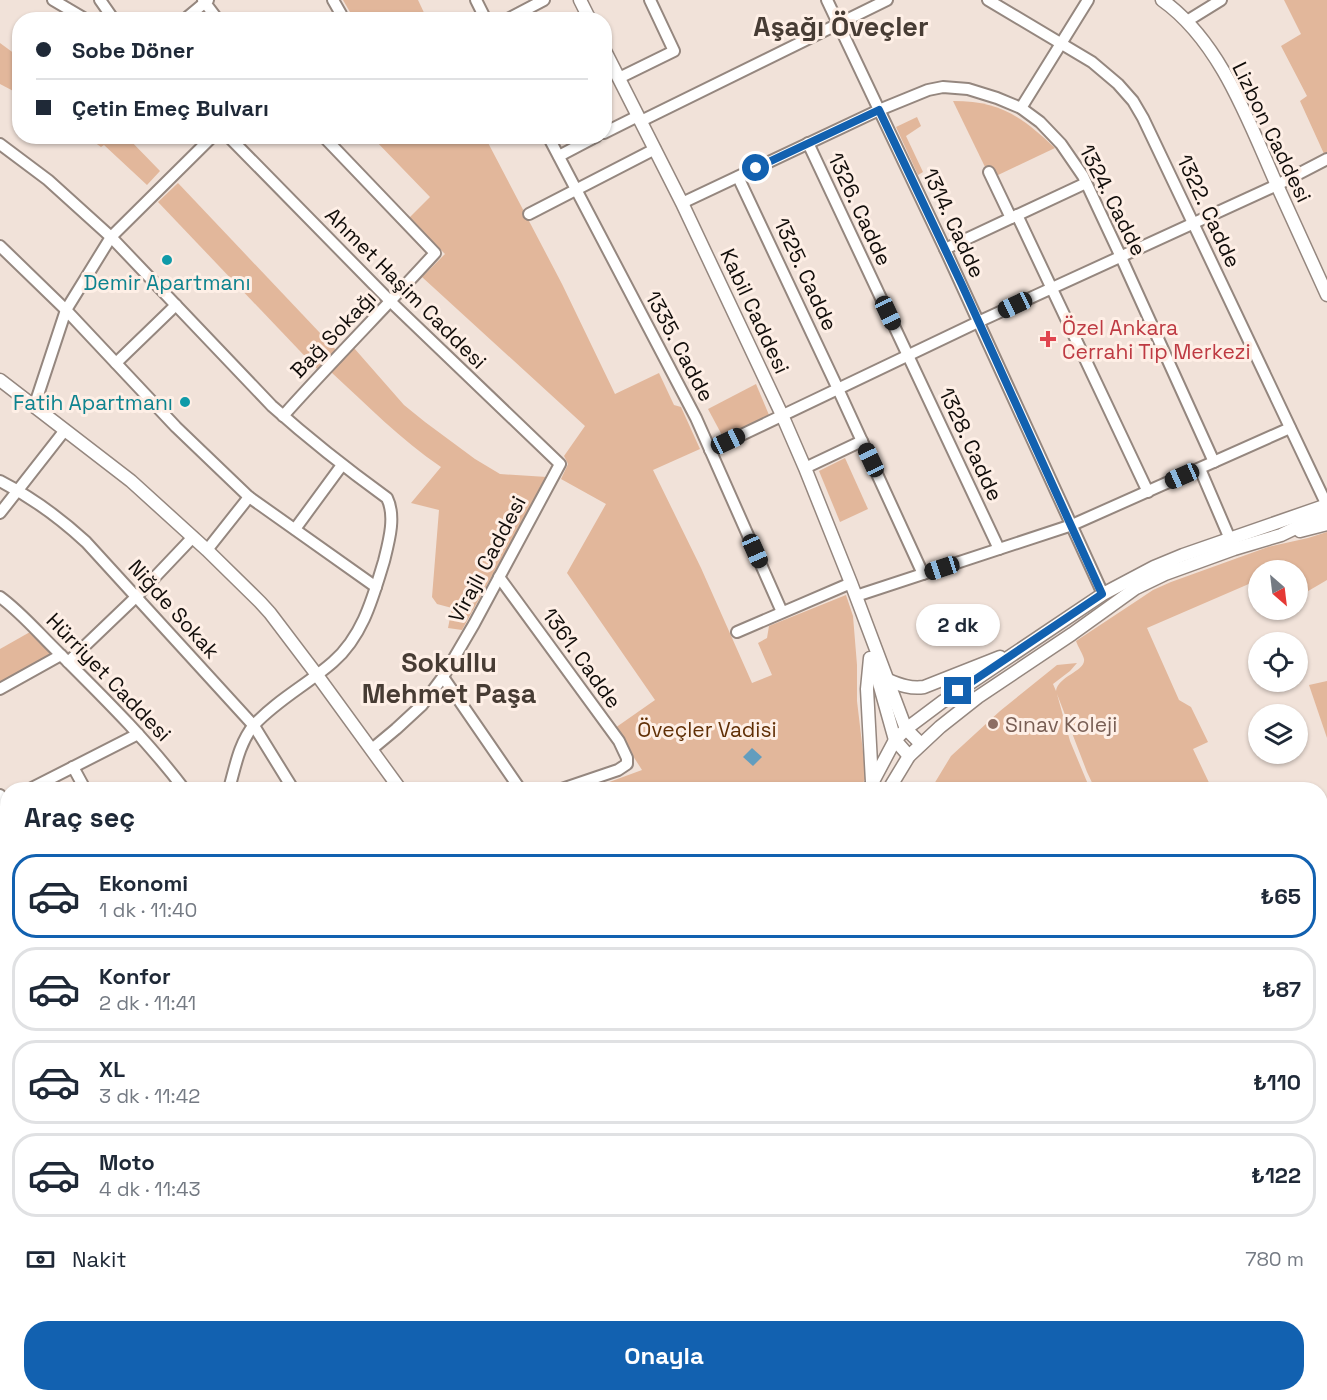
<!DOCTYPE html>
<html lang="tr">
<meta charset="utf-8">
<style>
:root{--surface:#fff;--page:#f2f2f3;--text:#1f2937;--muted:#747a83;--line:#e0e1e3;--accent:#1261b0}
body{margin:0;font-family:"Space Grotesk",sans-serif;background:var(--page);color:var(--text);height:100vh;display:flex;flex-direction:column;font-size:22px;white-space:nowrap}
*{box-sizing:border-box;margin:0}
p{font-size:20px;color:var(--muted)}
.icon{flex:none;width:33px;height:33px;fill:none;stroke:currentColor;stroke-width:2;stroke-linecap:round;stroke-linejoin:round}
.map{position:relative;flex:1;overflow:hidden}
.panel{position:absolute;left:0px;top:782px;width:1328px;height:620px;display:flex;flex-direction:column;background:var(--surface);border-radius:24px 24px 0 0;box-shadow:0 2px 4px #0004}
.panel>*{flex:none}
.top-card{position:absolute;left:12px;top:12px;width:600px;height:132px;border-radius:24px;box-shadow:0 2px 4px #0004;display:grid;align-content:center;height:132px;padding:0 24px;background:var(--surface)}
.needle{width:39px;rotate:152deg}
.buttons{position:absolute;left:1248px;top:560px;display:grid;gap:12px}
.buttons a{display:grid;place-items:center;width:60px;height:60px;border-radius:50%;background:var(--surface);box-shadow:0 2px 4px #0004;font-size:30px}
.end{position:absolute;width:27px;height:27px;margin:-14px;border:8px solid #1261b0;background:#fff;box-shadow:0 0 0 3px #fff}
.from{border-radius:50%}
.bubble{position:absolute;height:42px;border-radius:21px;background:var(--surface);box-shadow:0 2px 4px #0004;font-size:20px;font-weight:800;line-height:42px;text-align:center}
.car{position:absolute;width:18px;height:36px;margin:-18px -9px;border-radius:8px;box-shadow:0 0 4px 2px #0007;background:linear-gradient(#222 24%,#8ab4d8 0 40%,#222 0 76%,#8ab4d8 0 86%,#222 0)}
.top-card b{display:flex;align-items:center;gap:21px;height:57px;font-size:22px}
.top-card b+b{border-top:2px solid var(--line)}
.top-card i{width:15px;height:15px;background:var(--text)}
ul{padding:0;list-style:none}
li{display:flex;align-items:center;gap:18px;height:84px;margin:0 12px 9px;padding:0 12px;border:3px solid var(--line);border-radius:24px}
li div{flex:1}
li b{display:block;font-size:22px}
li em{font-style:normal;font-weight:800}
li.on{border-color:var(--accent)}
li>.icon{width:54px;height:54px;stroke-width:1.5}
h2{padding:0 24px;font-size:27px;line-height:72px}
.pay{display:flex;align-items:center;gap:15px;height:66px;padding:0 24px;font-size:22px}
.pay p{margin-inline-start:auto}
.button{display:flex;gap:12px;margin-top:auto;padding:12px 24px}
.button a{flex:1;height:69px;border-radius:24px;background:var(--accent);color:#fff;font-size:24px;font-weight:800;line-height:69px;text-align:center}
.map>svg:first-child{display:block}
</style>
<div class="map">
<svg width="1327" height="1400" viewBox="0 0 1327 1400">
<rect width="100%" height="100%" fill="#f1e2d9"/>
<g fill="#e2b79b">
<polygon points="343,0 418,0 427,19 354,19"/>
<polygon points="1284,0 1327,0 1327,155 1325,156 1300,101 1307,96 1281,46 1301,34"/>
<polygon points="0,43 19,57 19,94 0,84"/>
<path d="M953 101C1001 101 1022 117 1055 148L996 176 986 169Z"/>
<polygon points="917,117 921,126 906,136 923,172 918,175 896,127"/>
<polygon points="87,137 127,137 160,171 147,185 104,145 101,147"/>
<polygon points="372,137 485,137 562,284 615,394 659,373 674,405 681,407 700,449 653,470 701,568 752,683 772,675 758,643 767,638 769,626 846,595 853,616 857,665 857,701 866,777 860,789 593,789 593,788 642,770 615,728 655,700 567,573 606,504 561,479 568,464 564,456 585,426 422,277 445,254 409,218 430,197"/>
<polygon points="178,183 338,352 318,370 158,202"/>
<path d="M354 348 404 405 425 422 475 459 500 474 547 477 462 630 448 628 452 608 437 604 432 597 439 510 411 503 441 467C401 440 366 404 331 372Z"/>
<polygon points="756,384 769,415 723,437 708,409"/>
<polygon points="845,458 868,509 840,522 819,471"/>
<path d="M1327 532V580L1298 597V570H1258V580L1147 628 1179 700 1191 707 1208 742 1193 749 1212 789H1095L1087 772 1057 694 1070 741 1090 789H931L951 756 1000 711 1057 665 1077 663 1070 671 1053 684 1056 691C1058 676 1086 671 1084 659 1083 654 1078 647 1076 641L1138 600 1153 590 1171 582 1268 547 1308 538Z"/>
<polygon points="30,632 53,655 0,685 0,649"/>
<polygon points="1327,681 1327,738 1309,685"/>
<polygon points="1327,956 1327,1280 1325,1275 1320,1277 1320,958"/>
<polygon points="1327,1371 1327,1400 203,1400 213,1394 1194,1394 1205,1399 1199,1394 1320,1394 1320,1374"/>
</g>
<polygon fill="#629dbe" points="752,748 762,757 753,766 743,757"/>
<g fill="none" stroke-linecap="round" stroke-linejoin="round">
<defs>
<g id="minor">
<polyline points="53,0 87,20"/>
<polyline points="100,0 114,20"/>
<polyline points="203,0 218,20"/>
<polyline points="333,0 341,14 335,20"/>
<polyline points="476,0 486,20"/>
<polyline points="827,0 945,249 1103,594"/>
<polyline points="988,0 1092,62 1118,84 1133,101 1143,118 1193,223 1324,499"/>
<polyline points="184,20 208,0"/>
<polyline points="506,20 544,0"/>
<polyline points="1187,21 1221,0"/>
<polyline points="619,78 674,51 650,0"/>
<polyline points="1021,108 1088,0"/>
<polyline points="641,121 887,0"/>
<polyline points="604,133 638,116"/>
<polyline points="228,136 391,302 560,464 474,624 443,677 422,705 396,729 372,749"/>
<polyline points="548,136 696,418 782,612"/>
<polyline points="808,143 999,549"/>
<path d="M0 144 48 180 111 237 272 406C309 439 347 469 387 498 396 516 389 541 384 561 373 597 363 636 333 662 308 684 277 700 254 725 239 743 235 768 229 789"/>
<polyline points="559,156 597,136"/>
<polyline points="989,172 1011,218"/>
<polyline points="738,177 838,389 923,574"/>
<polyline points="682,203 879,110 928,90 943,87 968,89 997,98 1021,108 1040,122 1061,144 1083,176 1121,257 1214,462"/>
<polyline points="529,214 655,149"/>
<polyline points="1017,215 1148,492"/>
<polyline points="0,246 66,310 176,427 249,497 376,587"/>
<polyline points="945,249 1086,183"/>
<polyline points="116,363 176,305"/>
<polyline points="34,407 66,310 111,237 213,136"/>
<path d="M283 416C332 361 385 308 435 253L323 136"/>
<polyline points="710,450 978,322 1277,185 1327,159"/>
<polyline points="805,468 862,441"/>
<polyline points="1200,469 1230,539"/>
<path d="M0 481C31 497 60 518 86 542L254 726 293 789"/>
<polyline points="0,513 65,430"/>
<polyline points="295,529 342,465"/>
<polyline points="207,550 249,497"/>
<polyline points="499,577 619,741 627,758 627,764 618,770 562,789"/>
<polyline points="856,596 1072,525 1290,428"/>
<path d="M0 597C22 613 40 635 60 654 103 697 147 740 184 789"/>
<polyline points="737,632 851,583"/>
<polyline points="68,662 137,596 193,537"/>
<polyline points="443,677 520,789"/>
<polyline points="0,689 61,655"/>
<polyline points="73,767 85,789"/>
<polyline points="30,789 138,734"/>
<polyline points="0,795 8,809"/>
<polyline points="0,988 8,1005"/>
<polyline points="0,1120 8,1116"/>
<polyline points="0,1198 8,1217"/>
<polyline points="0,1308 8,1305"/>
</g>
<g id="major">
<polyline points="580,0 590,20"/>
<path d="M1162 0C1220 41 1248 120 1276 183 1293 221 1310 258 1327 295"/>
<polyline points="604,49 682,203 782,415 805,468 851,583 906,729 921,744"/>
<polyline points="0,380 131,481 207,550 260,602 270,613 317,675 400,789"/>
<polyline points="1300,531 1327,524"/>
<polyline points="870,658 867,689 872,782"/>
<polyline points="872,658 895,740 909,756"/>
<path d="M888 680C900 685 911 689 924 687L1000 657"/>
<polyline points="869,789 895,740 906,729 942,702 1103,594 1154,567 1183,555 1327,505"/>
<polyline points="889,789 909,756 940,727 978,697 1072,634 1136,588 1165,574 1234,549 1281,535 1312,520 1327,514"/>
<polyline points="154,1400 161,1394"/>
<polyline points="166,1400 173,1394"/>
<polyline points="191,1400 198,1394"/>
</g>
</defs>
<use href="#minor" stroke="#95877f" stroke-width="14"/>
<use href="#major" stroke="#95877f" stroke-width="15"/>
<use href="#minor" stroke="#fff" stroke-width="10"/>
<use href="#major" stroke="#fff" stroke-width="12"/>
</g>
<g fill="none" stroke-linecap="round" stroke-linejoin="round">
<polyline stroke="#1261b0" stroke-width="8" points="756,168 879,110 962,285 1102,594 958,691"/>
</g>
<g fill="#0f9aa8" stroke="#feefe6" stroke-width="2">
<circle cx="167" cy="260" r="6"/>
<circle cx="185" cy="402" r="6"/>
</g>
<path fill="#e0444e" stroke="#feefe6" stroke-width="2" d="M1045 330h6v6h6v6h-6v6h-6v-6h-6v-6h6z"/>
<circle fill="#8d6e63" stroke="#feefe6" stroke-width="2" cx="993" cy="724" r="6"/>
<g text-anchor="middle" dominant-baseline="central" stroke-width="6" stroke-linejoin="round" paint-order="stroke">
<g font-size="21" fill="#110d0a" stroke="#feefe6">
<text transform="translate(1272 132) rotate(64)">Lizbon Caddesi</text>
<text transform="translate(1113 200) rotate(63)">1324. Cadde</text>
<text transform="translate(860 209) rotate(65)">1326. Cadde</text>
<text transform="translate(1209 211) rotate(65)">1322. Cadde</text>
<text transform="translate(954 223) rotate(65)">1314. Cadde</text>
<text transform="translate(806 274) rotate(65)">1325. Cadde</text>
<text transform="translate(406 288) rotate(45)">Ahmet Haşim Caddesi</text>
<text transform="translate(755 311) rotate(65)">Kabil Caddesi</text>
<text transform="translate(333 334) rotate(-46)">Bağ Sokağı</text>
<text transform="translate(680 346) rotate(62)">1335. Cadde</text>
<text transform="translate(971 444) rotate(65)">1328. Cadde</text>
<text transform="translate(487 559) rotate(-62)">Virajlı Caddesi</text>
<text transform="translate(174 609) rotate(48)">Niğde Sokak</text>
<text transform="translate(582 658) rotate(54)">1361. Cadde</text>
<text transform="translate(109 677) rotate(46)">Hürriyet Caddesi</text>
</g>
<g font-size="21" fill="#0d838f" stroke="#feefe6">
<text x="167" y="282">Demir Apartmanı</text>
<text x="173" y="402" text-anchor="end">Fatih Apartmanı</text>
</g>
<g font-size="21" fill="#be3a42" stroke="#feefe6" text-anchor="start">
<text x="1062" y="327">Özel Ankara<tspan x="1062" dy="24">Cerrahi Tıp Merkezi</tspan></text>
</g>
<g font-size="21" fill="#785e54" stroke="#feefe6" text-anchor="start">
<text x="1005" y="724">Sınav Koleji</text>
</g>
<g font-size="21" fill="#602f05" stroke="#feefe6">
<text x="707" y="729">Öveçler Vadisi</text>
</g>
<g font-size="27" font-weight="bold" fill="#473c34" stroke="#feefe6">
<text x="841" y="26">Aşağı Öveçler</text>
<text x="449" y="662">Sokullu<tspan x="449" dy="31">Mehmet Paşa</tspan></text>
</g>
</g>
</svg>
<div class="buttons">
<a><svg class="needle" viewBox="-14 -14 28 28"><path d="M0-13l5 13h-10z" fill="#e53935"/><path d="M0 13l5-13h-10z" fill="#747a83"/></svg></a>
<a><svg class="icon" aria-label="locate" viewBox="0 0 24 24"><circle cx="12" cy="12" r="6"/><path d="M12 2v4M12 18v4M2 12h4M18 12h4"/></svg></a>
<a><svg class="icon" aria-label="layers" viewBox="0 0 24 24"><path d="M12 4l9 5-9 5-9-5zM3 14l9 5 9-5"/></svg></a>
</div>
<i class="end from" style="left:756px;top:168px"></i>
<i class="end" style="left:958px;top:691px"></i>
<div class="bubble" style="left:916px;top:604px;width:84px">2 dk</div>
<i class="car" style="left:1015px;top:305px;rotate:245deg"></i>
<i class="car" style="left:888px;top:313px;rotate:155deg"></i>
<i class="car" style="left:728px;top:441px;rotate:65deg"></i>
<i class="car" style="left:871px;top:460px;rotate:335deg"></i>
<i class="car" style="left:1182px;top:476px;rotate:246deg"></i>
<i class="car" style="left:755px;top:551px;rotate:156deg"></i>
<i class="car" style="left:942px;top:568px;rotate:252deg"></i>
<div class="top-card">
<b><i class="from"></i>Sobe Döner</b>
<b><i></i>Çetin Emeç Bulvarı</b>
</div>
<section class="panel">
<h2>Araç seç</h2>
<ul>
<li class="on"><svg class="icon" aria-label="car" viewBox="0 0 24 24"><path d="M5 17H2v-5l4-1 3-4h7l3 4 3 1v5h-3M9 17h6M6 11h13"/><circle cx="7" cy="17" r="2"/><circle cx="17" cy="17" r="2"/></svg><div><b>Ekonomi</b><p>1 dk · 11:40</p></div><em>₺65</em></li>
<li><svg class="icon" aria-label="car" viewBox="0 0 24 24"><path d="M5 17H2v-5l4-1 3-4h7l3 4 3 1v5h-3M9 17h6M6 11h13"/><circle cx="7" cy="17" r="2"/><circle cx="17" cy="17" r="2"/></svg><div><b>Konfor</b><p>2 dk · 11:41</p></div><em>₺87</em></li>
<li><svg class="icon" aria-label="car" viewBox="0 0 24 24"><path d="M5 17H2v-5l4-1 3-4h7l3 4 3 1v5h-3M9 17h6M6 11h13"/><circle cx="7" cy="17" r="2"/><circle cx="17" cy="17" r="2"/></svg><div><b>XL</b><p>3 dk · 11:42</p></div><em>₺110</em></li>
<li><svg class="icon" aria-label="car" viewBox="0 0 24 24"><path d="M5 17H2v-5l4-1 3-4h7l3 4 3 1v5h-3M9 17h6M6 11h13"/><circle cx="7" cy="17" r="2"/><circle cx="17" cy="17" r="2"/></svg><div><b>Moto</b><p>4 dk · 11:43</p></div><em>₺122</em></li>
</ul>
<div class="pay"><svg class="icon" aria-label="cash" viewBox="0 0 24 24"><path d="M3 7h18v10H3z"/><circle cx="12" cy="12" r="2"/></svg>Nakit<p>780 m</p></div>
<div class="button"><a>Onayla</a></div>
</section>
</div>
